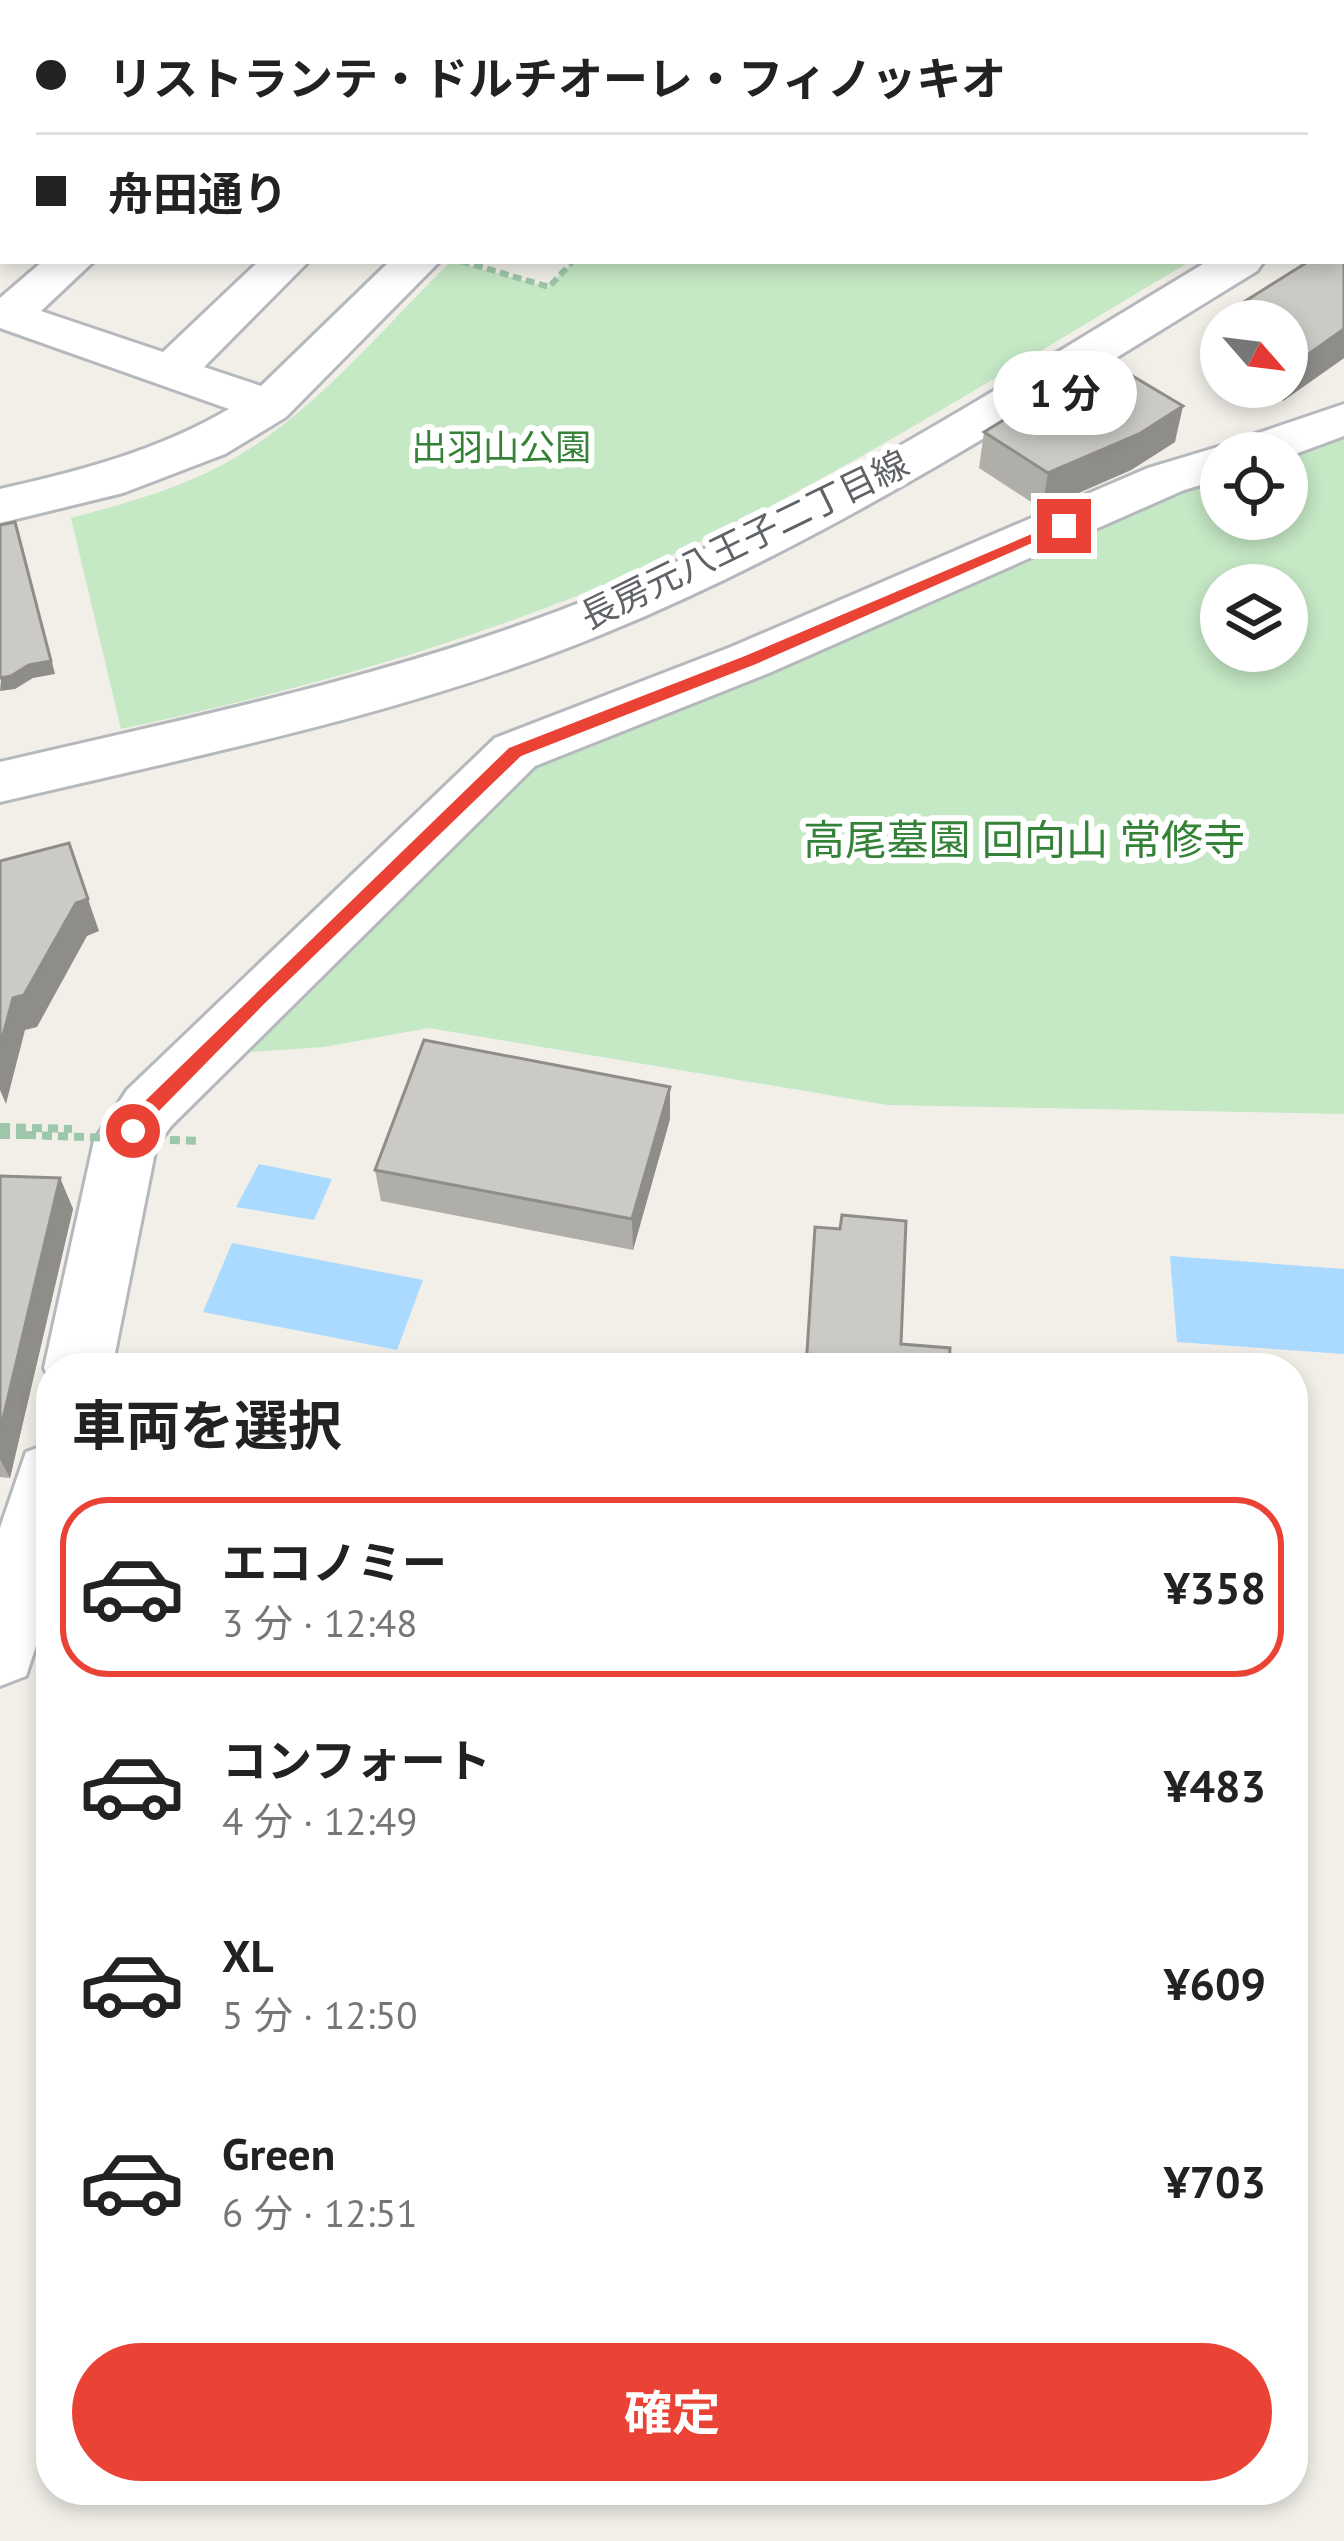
<!DOCTYPE html>
<html lang="ja">
<meta charset="utf-8">
<style>
:root{--surface:#fff;--page:#f6f6f6;--text:#222;--muted:#767676;--line:#e0e0e0;--accent:#ea4335}
body{margin:0;font-family:"PT Sans","Noto Sans JP",sans-serif;background:var(--page);color:var(--text);height:100vh;display:flex;flex-direction:column;font-size:45px;white-space:nowrap}
*{box-sizing:border-box;margin:0}
p{font-size:39px;color:var(--muted)}
.icon{flex:none;width:66px;height:66px;fill:none;stroke:currentColor;stroke-width:2;stroke-linecap:round;stroke-linejoin:round}
.map{position:relative;flex:1;overflow:hidden}
.panel{position:absolute;left:36px;top:1353px;width:1272px;height:1152px;display:flex;flex-direction:column;background:var(--surface);border-radius:48px;box-shadow:0 6px 18px #0003}
.panel>*{flex:none}
.banner{position:absolute;left:0px;top:0px;width:1344px;height:264px;box-shadow:0 6px 18px #0003;display:grid;align-content:center;height:264px;padding:0 36px;background:var(--surface)}
.needle{width:78px;rotate:118deg}
.tools{position:absolute;left:1200px;top:300px;display:grid;gap:24px}
.tools a{display:grid;place-items:center;width:108px;height:108px;border-radius:50%;background:var(--surface);box-shadow:0 6px 18px #0003;font-size:60px}
.end{position:absolute;width:54px;height:54px;margin:-27px;border:15px solid #ea4335;background:#fff;box-shadow:0 0 0 6px #fff}
.from{border-radius:50%}
.bubble{position:absolute;height:84px;border-radius:42px;background:var(--surface);box-shadow:0 6px 18px #0003;font-size:39px;font-weight:700;line-height:84px;text-align:center}
.banner b{display:flex;align-items:center;gap:42px;height:114px;font-size:45px}
.banner b+b{border-top:3px solid var(--line)}
.banner i{width:30px;height:30px;background:var(--text)}
ul{padding:0;list-style:none}
li{display:flex;align-items:center;gap:36px;height:180px;margin:0 24px 18px;padding:0 12px;border:6px solid transparent;border-radius:48px}
li div{flex:1}
li b{display:block;font-size:45px}
li em{font-style:normal;font-weight:700}
li.current{border-color:var(--accent)}
li>.icon{width:108px;height:108px;stroke-width:1.5}
h2{padding:0 36px;font-size:54px;line-height:144px}
.primary-button{display:flex;gap:24px;margin-top:auto;padding:24px 36px}
.primary-button a{flex:1;height:138px;border-radius:72px;background:var(--accent);color:#fff;font-size:48px;font-weight:700;line-height:138px;text-align:center}
.map>svg:first-child{display:block}
</style>
<div class="map">
<svg width="1344" height="2541" viewBox="0 0 1344 2541">
<rect width="100%" height="100%" fill="#f1efe8"/>
<g fill="#c5e8c5" fill-rule="evenodd">
<path d="M451 261 548 287 573 261H1191C1042 349 895 442 742 521 548 621 333 684 121 729L71 518C123 504 179 489 226 463 313 415 381 330 451 261Z"/>
<path d="M1344 419V1114L888 1105 429 1028 324 1047 204 1055 515 752 1221 462V519H1287V453ZM1221 585H1287V651H1221Z"/>
</g>
<g fill="#aadaff">
<polygon points="259,1164 332,1179 314,1220 236,1207"/>
<polygon points="232,1243 423,1280 397,1350 203,1312"/>
<polygon points="1170,1256 1344,1269 1344,1354 1177,1342"/>
</g>
<g fill="none" stroke-linecap="round" stroke-linejoin="round">
<defs>
<g id="minor">
<polygon points="128,0 172,0 126,3"/>
<polygon points="420,0 470,0 472,3 422,3"/>
<polygon points="539,0 582,0 537,3"/>
<polygon points="657,0 700,0 655,3"/>
<polygon points="792,0 834,0 790,3"/>
<polygon points="1045,0 1090,0 1092,3 1047,3"/>
<polygon points="1230,0 1275,0 1277,3 1232,3"/>
<polygon points="1341,40 1344,41 1344,68 1341,67"/>
<polygon points="3,106 3,133 0,134 0,107"/>
<polygon points="1344,185 1344,214 1341,215 1341,186"/>
<path d="M43 261H94L41 311 163 352 259 261H309L204 367 261 386 390 261H440L286 417 225 454 123 493 0 523V489C80 471 157 451 229 409L0 328V298Z"/>
<path d="M1208 261H1264L1257 271C1046 400 835 539 605 633 411 713 203 754 0 802V762C189 718 379 679 561 610 790 524 1000 386 1208 261Z"/>
<polygon points="1344,404 1344,436 1287,457 1287,453 1221,453 1221,479 1184,490 769,673 535,766 171,1126 156,1147 112,1368 51,1368 51,1382 44,1368 94,1141 127,1090 495,738 731,647 1148,468 1221,446 1228,448 1232,442"/>
<polygon points="51,1443 51,1600 26,1676 0,1686 0,1528 26,1452"/>
</g>
</defs>
<use href="#minor" stroke="#b5b8bc" stroke-width="6"/>
<g stroke="#9cc7a9" stroke-width="6" stroke-dasharray="9 4.5" stroke-linecap="butt">
<polyline points="258,3 262,0"/>
<polyline points="461,261 549,287 573,261"/>
</g>
<g stroke="#9cc7a9" stroke-width="8" stroke-dasharray="10 6" stroke-linecap="butt">
<polyline points="0,1127 72,1129"/>
<polyline points="0,1135 26,1135"/>
</g>
<use href="#minor" fill="#fff" fill-rule="evenodd"/>
<polyline stroke="#9cc7a9" stroke-width="8" stroke-dasharray="10 6" stroke-linecap="butt" points="26,1135 201,1141"/>
</g>
<g fill="#afaea9">
<polygon points="1344,259 1344,358 1283,401 1259,387 1287,387 1287,321 1221,321 1221,364 1207,356 1215,320 1317,263"/>
<polygon points="984,432 1175,442 1131,470 1042,509 979,468"/>
<polygon points="670,1119 633,1250 381,1201 375,1170"/>
<polygon points="0,1176 60,1178 73,1209 10,1478 0,1477"/>
<polygon points="829,2490 977,2490 977,2496 968,2502"/>
</g>
<g fill="#8f8d8a">
<polygon points="1344,329 1344,358 1283,401 1293,365"/>
<polygon points="1183,406 1175,442 1131,470 1042,509 1048,473"/>
<polygon points="15,522 55,674 33,678 15,689 0,691"/>
<polygon points="88,899 99,931 87,936 37,1027 25,1030 6,1104 0,1090 0,1046 13,998 76,903"/>
<polygon points="670,1087 670,1119 633,1250 632,1219"/>
<polygon points="60,1178 73,1209 10,1478 0,1459 0,1431"/>
</g>
<g fill="#cccac5" stroke="#8f8d8a" stroke-width="3">
<polygon points="1341,257 1344,259 1344,329 1293,365 1287,362 1287,321 1221,321 1221,323 1215,320 1309,261 1317,263 1320,261 1341,261"/>
<polygon points="1104,359 1183,406 1139,434 1048,473 984,432"/>
<polygon points="15,522 51,661 29,665 11,676 0,678 0,525"/>
<polygon points="69,843 88,899 76,903 24,995 13,998 0,1046 0,861"/>
<polygon points="424,1040 670,1087 632,1219 375,1170"/>
<polygon points="0,1176 60,1178 0,1431"/>
<polygon points="842,1215 906,1221 901,1344 950,1348 949,1368 806,1368 815,1227 840,1229"/>
<polygon points="906,2490 977,2490 977,2496"/>
</g>
<polygon fill="#ea4335" points="1058,523 1071,526 756,664 521,756 264,1004 156,1114 140,1137 126,1137 124,1131 143,1103 509,748 745,656"/>
<g text-anchor="middle" dominant-baseline="central" stroke-width="12" stroke-linejoin="round" paint-order="stroke">
<g font-size="36" fill="#348238" stroke="#fff">
<text x="501" y="446">出羽山公園</text>
</g>
<g font-size="36" fill="#5f6368" stroke="#fff">
<text transform="translate(744 539) rotate(-26)">長房元八王子二丁目線</text>
</g>
<g font-size="42" fill="#348238" stroke="#fff">
<text x="1024" y="839">高尾墓園 回向山 常修寺</text>
</g>
</g>
</svg>
<div class="tools">
<a><svg class="needle" viewBox="-14 -14 28 28"><path d="M0-13l5 13h-10z" fill="#e53935"/><path d="M0 13l5-13h-10z" fill="#767676"/></svg></a>
<a><svg class="icon" aria-label="locate" viewBox="0 0 24 24"><circle cx="12" cy="12" r="6"/><path d="M12 2v4M12 18v4M2 12h4M18 12h4"/></svg></a>
<a><svg class="icon" aria-label="layers" viewBox="0 0 24 24"><path d="M12 4l9 5-9 5-9-5zM3 14l9 5 9-5"/></svg></a>
</div>
<i class="end from" style="left:133px;top:1131px"></i>
<i class="end" style="left:1064px;top:526px"></i>
<div class="bubble" style="left:993px;top:351px;width:144px">1 分</div>
<div class="banner">
<b><i class="from"></i>リストランテ・ドルチオーレ・フィノッキオ</b>
<b><i></i>舟田通り</b>
</div>
<section class="panel">
<h2>車両を選択</h2>
<ul>
<li class="current"><svg class="icon" aria-label="car" viewBox="0 0 24 24"><path d="M5 17H2v-5l4-1 3-4h7l3 4 3 1v5h-3M9 17h6M6 11h13"/><circle cx="7" cy="17" r="2"/><circle cx="17" cy="17" r="2"/></svg><div><b>エコノミー</b><p>3 分 · 12:48</p></div><em>¥358</em></li>
<li><svg class="icon" aria-label="car" viewBox="0 0 24 24"><path d="M5 17H2v-5l4-1 3-4h7l3 4 3 1v5h-3M9 17h6M6 11h13"/><circle cx="7" cy="17" r="2"/><circle cx="17" cy="17" r="2"/></svg><div><b>コンフォート</b><p>4 分 · 12:49</p></div><em>¥483</em></li>
<li><svg class="icon" aria-label="car" viewBox="0 0 24 24"><path d="M5 17H2v-5l4-1 3-4h7l3 4 3 1v5h-3M9 17h6M6 11h13"/><circle cx="7" cy="17" r="2"/><circle cx="17" cy="17" r="2"/></svg><div><b>XL</b><p>5 分 · 12:50</p></div><em>¥609</em></li>
<li><svg class="icon" aria-label="car" viewBox="0 0 24 24"><path d="M5 17H2v-5l4-1 3-4h7l3 4 3 1v5h-3M9 17h6M6 11h13"/><circle cx="7" cy="17" r="2"/><circle cx="17" cy="17" r="2"/></svg><div><b>Green</b><p>6 分 · 12:51</p></div><em>¥703</em></li>
</ul>
<div class="primary-button"><a>確定</a></div>
</section>
</div>
